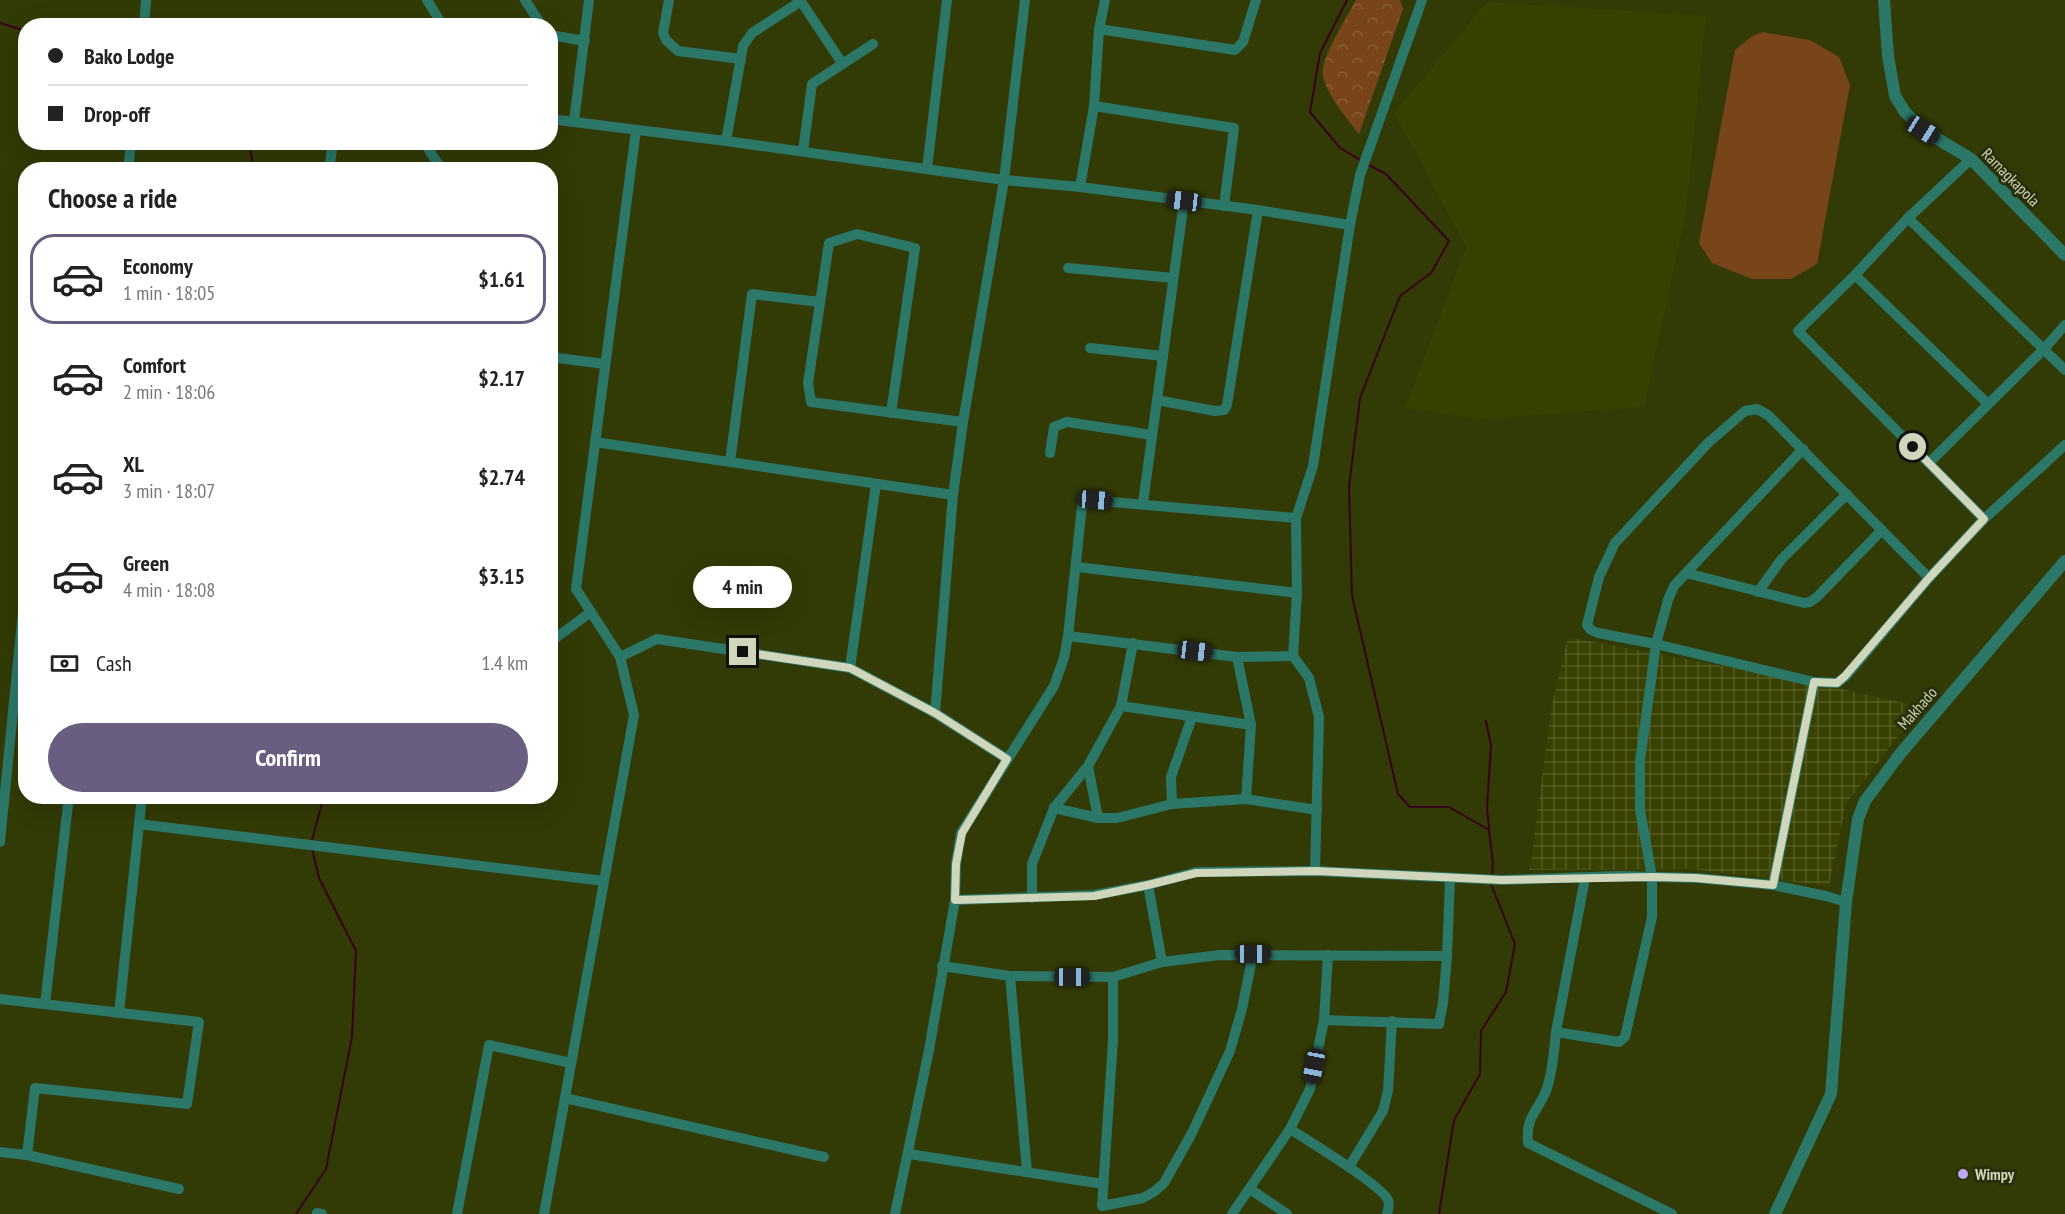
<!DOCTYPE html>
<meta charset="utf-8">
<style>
:root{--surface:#fff;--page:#f6f6f6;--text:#222;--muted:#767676;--line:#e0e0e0;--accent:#695e80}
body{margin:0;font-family:"PT Sans Narrow",sans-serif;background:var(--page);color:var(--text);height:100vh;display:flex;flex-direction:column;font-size:22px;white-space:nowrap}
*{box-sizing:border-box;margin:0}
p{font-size:20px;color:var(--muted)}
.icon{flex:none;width:33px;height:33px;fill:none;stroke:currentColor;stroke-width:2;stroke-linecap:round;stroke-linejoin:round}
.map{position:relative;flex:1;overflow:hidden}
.details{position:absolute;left:18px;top:162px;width:540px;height:642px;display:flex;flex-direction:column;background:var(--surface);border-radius:24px;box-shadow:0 6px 24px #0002}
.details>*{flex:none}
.guide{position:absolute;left:18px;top:18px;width:540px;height:132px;border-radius:24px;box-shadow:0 6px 24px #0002;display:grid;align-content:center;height:132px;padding:0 30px;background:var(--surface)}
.end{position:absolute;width:27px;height:27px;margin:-14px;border:8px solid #cfd6bb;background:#111;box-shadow:0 0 0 3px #111}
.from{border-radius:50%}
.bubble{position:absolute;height:42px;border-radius:21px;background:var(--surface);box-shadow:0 6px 24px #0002;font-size:20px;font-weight:700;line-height:42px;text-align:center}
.car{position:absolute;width:18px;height:36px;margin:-18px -9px;border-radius:8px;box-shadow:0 0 4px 2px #0007;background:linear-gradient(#222 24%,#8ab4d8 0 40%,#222 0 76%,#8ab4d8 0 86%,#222 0)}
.guide b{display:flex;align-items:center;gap:21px;height:57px;font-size:22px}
.guide b+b{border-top:2px solid var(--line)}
.guide i{width:15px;height:15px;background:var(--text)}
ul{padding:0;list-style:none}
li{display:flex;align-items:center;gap:18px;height:90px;margin:0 12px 9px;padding:0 18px;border:3px solid transparent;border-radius:24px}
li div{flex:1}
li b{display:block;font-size:22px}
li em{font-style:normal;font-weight:700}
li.selected{border-color:var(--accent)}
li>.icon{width:54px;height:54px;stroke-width:1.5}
h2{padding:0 30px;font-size:27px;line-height:72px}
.pay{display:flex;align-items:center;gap:15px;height:66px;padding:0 30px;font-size:22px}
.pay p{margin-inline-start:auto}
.cta{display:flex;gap:12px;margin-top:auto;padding:12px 30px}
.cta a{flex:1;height:69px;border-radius:36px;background:var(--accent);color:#fff;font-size:24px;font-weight:700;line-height:69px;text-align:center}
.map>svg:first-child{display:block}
</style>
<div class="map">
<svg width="2065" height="1214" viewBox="0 0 2065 1214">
<defs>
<pattern id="industrial-grid" width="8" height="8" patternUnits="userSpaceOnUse" patternTransform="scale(1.5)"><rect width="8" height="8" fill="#384100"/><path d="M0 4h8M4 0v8" fill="none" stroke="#545c23"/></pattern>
<pattern id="park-crowns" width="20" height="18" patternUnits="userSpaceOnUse" patternTransform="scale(1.5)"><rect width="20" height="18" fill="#774519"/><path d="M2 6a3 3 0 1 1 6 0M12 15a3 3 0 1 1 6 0" fill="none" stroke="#895f38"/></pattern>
</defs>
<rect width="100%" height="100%" fill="#323a05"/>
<polygon fill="#384100" points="1487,2 1706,16 1686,213 1644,407 1481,419 1405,408 1466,247 1394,113"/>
<polygon fill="url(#industrial-grid)" points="1568,637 1833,687 1921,707 1846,804 1829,886 1693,869 1530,870 1551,709"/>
<path fill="url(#park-crowns)" d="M1356 0H1400L1403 9 1359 134C1348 120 1319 86 1323 68 1326 50 1347 17 1356 0Z"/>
<polygon fill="#774519" points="1762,32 1810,40 1839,57 1850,85 1817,264 1791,279 1752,279 1712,263 1699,243 1735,50 1751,37"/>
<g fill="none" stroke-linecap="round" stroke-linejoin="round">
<g stroke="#3a011c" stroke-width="2">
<polyline points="1347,0 1320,53 1310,112 1340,148 1362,161"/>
<polyline points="0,23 26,31"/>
<polyline points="239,142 250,149 254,170"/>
<polyline points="1367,164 1386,174 1449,241 1431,273 1400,296 1360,398 1349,487 1352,596 1398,794 1410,807 1449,807 1489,830 1493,863 1492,876"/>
<polyline points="1486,721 1491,745 1487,808 1489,828"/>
<polyline points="311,843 324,796"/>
<polyline points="296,1214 326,1169 352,1037 356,951 319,878 312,848"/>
<polyline points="1439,1214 1454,1120 1480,1074 1481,1031 1506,992 1515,944 1491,884"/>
</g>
<g stroke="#2b7768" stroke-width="10">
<polyline points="427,0 443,26"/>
<polyline points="525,0 542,26"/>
<polyline points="669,0 663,33 666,40 678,51 741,59"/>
<polyline points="800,0 842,63"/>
<polyline points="144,26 146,0"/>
<polyline points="1099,29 1235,50 1243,42 1256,0"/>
<polyline points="550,35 585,41"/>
<polyline points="1094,106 1234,128 1224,206"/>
<polyline points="550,119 726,141 1004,180 1080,187 1258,210 1350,225"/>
<polyline points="574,121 589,0"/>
<polyline points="726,141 743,46 752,33 801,1"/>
<polyline points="424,142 442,170"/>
<polyline points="803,151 812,84 873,44"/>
<polyline points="927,169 947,0"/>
<polyline points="128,170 131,142"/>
<polyline points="329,170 333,142"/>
<polyline points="1080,187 1094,106 1099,29 1105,0"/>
<polyline points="1908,218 1971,159"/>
<polyline points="1068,268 1173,278"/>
<polyline points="1855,275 1988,404"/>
<polyline points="1090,348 1163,356"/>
<polyline points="550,357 605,364"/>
<polyline points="1157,400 1215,411 1224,410 1227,405 1258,210"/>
<polyline points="891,413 915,248 857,234 829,243 808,383 811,402 963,422"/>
<polyline points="595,442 953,495"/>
<polyline points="1050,453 1054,427 1067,422 1152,435"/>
<polyline points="730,462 752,294 820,302"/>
<polyline points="1929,463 2044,349 2065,325"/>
<polyline points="1143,503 1184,201"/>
<polyline points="1296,518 1313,466 1350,225 1360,175 1422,0"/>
<polyline points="1984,519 1798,331 1855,275 1908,218 2065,370"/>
<polyline points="1077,567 1297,593"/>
<polyline points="1686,573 1804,603 1810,602 1817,597 1882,530"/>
<polyline points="1929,578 1768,415 1757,409 1745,411 1708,443 1615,543 1599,577 1587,625 1591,630 1598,633 1656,644 1814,682 1837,683 1846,676 1929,578 1984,519 2065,445"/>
<polyline points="1758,592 1781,560 1847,494"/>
<polyline points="1068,636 1237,657 1293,656"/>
<polyline points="550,642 591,612"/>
<polyline points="620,657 657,639 850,668 876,484"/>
<polyline points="1237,657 1251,725 1246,799"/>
<polyline points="850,668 935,713"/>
<polyline points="1121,706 1251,725"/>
<polyline points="1007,759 935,713 953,495 963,422 1004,180 1025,0"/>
<polyline points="1088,766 1098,818"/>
<polyline points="1172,804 1171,777 1192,717"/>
<polyline points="1054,808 1098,818 1117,818 1172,804 1246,799 1317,810"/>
<polyline points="139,824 604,881"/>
<polyline points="0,842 25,591"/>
<polyline points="1585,878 1556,1032 1619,1042 1625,1037 1652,917 1652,877 1640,810 1640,761 1656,644 1668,600 1674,586 1686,573 1803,449"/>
<polyline points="1148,885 1162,962"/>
<polyline points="1773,885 1814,682"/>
<polyline points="1032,898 1032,864 1054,808 1088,766 1121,706 1133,643"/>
<polyline points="955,900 1094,895 1148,885 1196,872 1315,871 1502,880 1619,876 1697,878 1773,885 1826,896 1846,902"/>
<polyline points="942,966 1010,976 1113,977 1162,962 1220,955 1447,956"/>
<polyline points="1010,976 1027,1172"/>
<polyline points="1113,977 1113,1040 1102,1206 1143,1198 1155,1191 1164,1183 1192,1133 1230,1051 1242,1009 1253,954"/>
<polyline points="0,999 199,1022 187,1104 35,1088 27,1155"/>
<polyline points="45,1004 69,796"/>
<polyline points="119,1013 142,796"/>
<polyline points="1324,1020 1439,1024 1443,1003 1447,956 1450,879"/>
<path d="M1556 1032C1554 1051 1553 1070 1547 1088 1540 1110 1525 1115 1528 1143L1672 1214"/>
<polyline points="565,1098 824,1157"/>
<path d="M1290 1129C1306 1139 1383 1186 1388 1200 1390 1205 1388 1210 1387 1214"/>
<polyline points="0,1152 27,1155 179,1189"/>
<polyline points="909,1154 1103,1184"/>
<polyline points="1349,1167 1383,1111 1388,1091 1392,1021"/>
<polyline points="1250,1189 1287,1214"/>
<polyline points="317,1213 322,1214"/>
<polyline points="457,1214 489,1045 571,1063"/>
<polyline points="544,1214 634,715 620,657 576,589 636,130"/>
<polyline points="895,1214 929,1050 955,900 956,863 961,833 1054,686 1064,658 1068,636 1082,506 1089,500 1296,518 1297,593 1293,656 1309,678 1319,717 1315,871"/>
<polyline points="1232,1214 1290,1129 1310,1089 1324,1020 1328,955"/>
</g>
<g stroke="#2b7768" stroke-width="12">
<polyline points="1884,0 1888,56 1895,96 1905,112 1923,130 1971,159 2065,255"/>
<polyline points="1775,1214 1831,1094 1846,902 1858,819 1865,801 1900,754 2065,561"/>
</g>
</g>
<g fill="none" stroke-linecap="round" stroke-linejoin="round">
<polyline stroke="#cfd6bb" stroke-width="8" points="743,652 850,668 935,713 1007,759 962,833 956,864 955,900 1094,896 1148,885 1196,873 1316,871 1502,880 1652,877 1696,878 1773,885 1814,682 1837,683 1845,676 1929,578 1984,519 1913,447"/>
</g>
<circle fill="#c0a8f4" stroke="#292f08" stroke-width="2" cx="1963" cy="1174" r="6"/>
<g text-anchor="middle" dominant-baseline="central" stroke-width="6" stroke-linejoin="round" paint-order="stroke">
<g font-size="16" fill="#cfd6bb" stroke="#292f08">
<text transform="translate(2011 177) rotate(45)">Ramagkapola</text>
<text transform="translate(1917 708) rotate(-49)">Makhado</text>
</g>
<g font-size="16" font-weight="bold" fill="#cfd6bb" stroke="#292f08" text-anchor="start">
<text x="1975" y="1174">Wimpy</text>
</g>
</g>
</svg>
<i class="end from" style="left:1913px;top:447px"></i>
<i class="end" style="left:743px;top:652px"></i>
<div class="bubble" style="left:693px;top:566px;width:99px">4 min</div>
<i class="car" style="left:1923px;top:130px;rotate:122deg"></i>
<i class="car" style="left:1184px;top:201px;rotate:277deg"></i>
<i class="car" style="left:1095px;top:500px;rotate:94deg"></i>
<i class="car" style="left:1195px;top:651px;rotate:97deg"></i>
<i class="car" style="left:1253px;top:954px;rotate:90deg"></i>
<i class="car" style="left:1072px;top:977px;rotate:90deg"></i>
<i class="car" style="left:1314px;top:1066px;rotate:191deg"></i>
<div class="guide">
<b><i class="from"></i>Bako Lodge</b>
<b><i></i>Drop-off</b>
</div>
<section class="details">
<h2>Choose a ride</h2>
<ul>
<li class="selected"><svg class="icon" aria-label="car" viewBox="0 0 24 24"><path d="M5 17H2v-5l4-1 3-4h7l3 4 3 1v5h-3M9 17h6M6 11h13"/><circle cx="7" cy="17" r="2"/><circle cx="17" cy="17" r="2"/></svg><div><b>Economy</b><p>1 min · 18:05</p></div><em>$1.61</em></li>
<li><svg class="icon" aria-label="car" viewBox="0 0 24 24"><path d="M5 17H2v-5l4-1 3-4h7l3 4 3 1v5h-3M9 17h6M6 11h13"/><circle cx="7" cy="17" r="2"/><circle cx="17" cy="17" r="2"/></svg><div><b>Comfort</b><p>2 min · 18:06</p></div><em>$2.17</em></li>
<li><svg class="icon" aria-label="car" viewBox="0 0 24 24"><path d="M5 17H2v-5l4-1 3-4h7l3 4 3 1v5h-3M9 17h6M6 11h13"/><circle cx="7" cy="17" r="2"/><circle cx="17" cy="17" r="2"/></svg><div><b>XL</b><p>3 min · 18:07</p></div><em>$2.74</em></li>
<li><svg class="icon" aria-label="car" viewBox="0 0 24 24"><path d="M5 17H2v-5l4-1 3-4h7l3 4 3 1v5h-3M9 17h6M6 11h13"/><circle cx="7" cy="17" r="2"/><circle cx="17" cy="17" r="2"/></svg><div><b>Green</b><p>4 min · 18:08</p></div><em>$3.15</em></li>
</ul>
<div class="pay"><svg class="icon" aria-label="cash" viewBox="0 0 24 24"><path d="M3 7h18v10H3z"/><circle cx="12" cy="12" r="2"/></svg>Cash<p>1.4 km</p></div>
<div class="cta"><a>Confirm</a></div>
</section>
</div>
